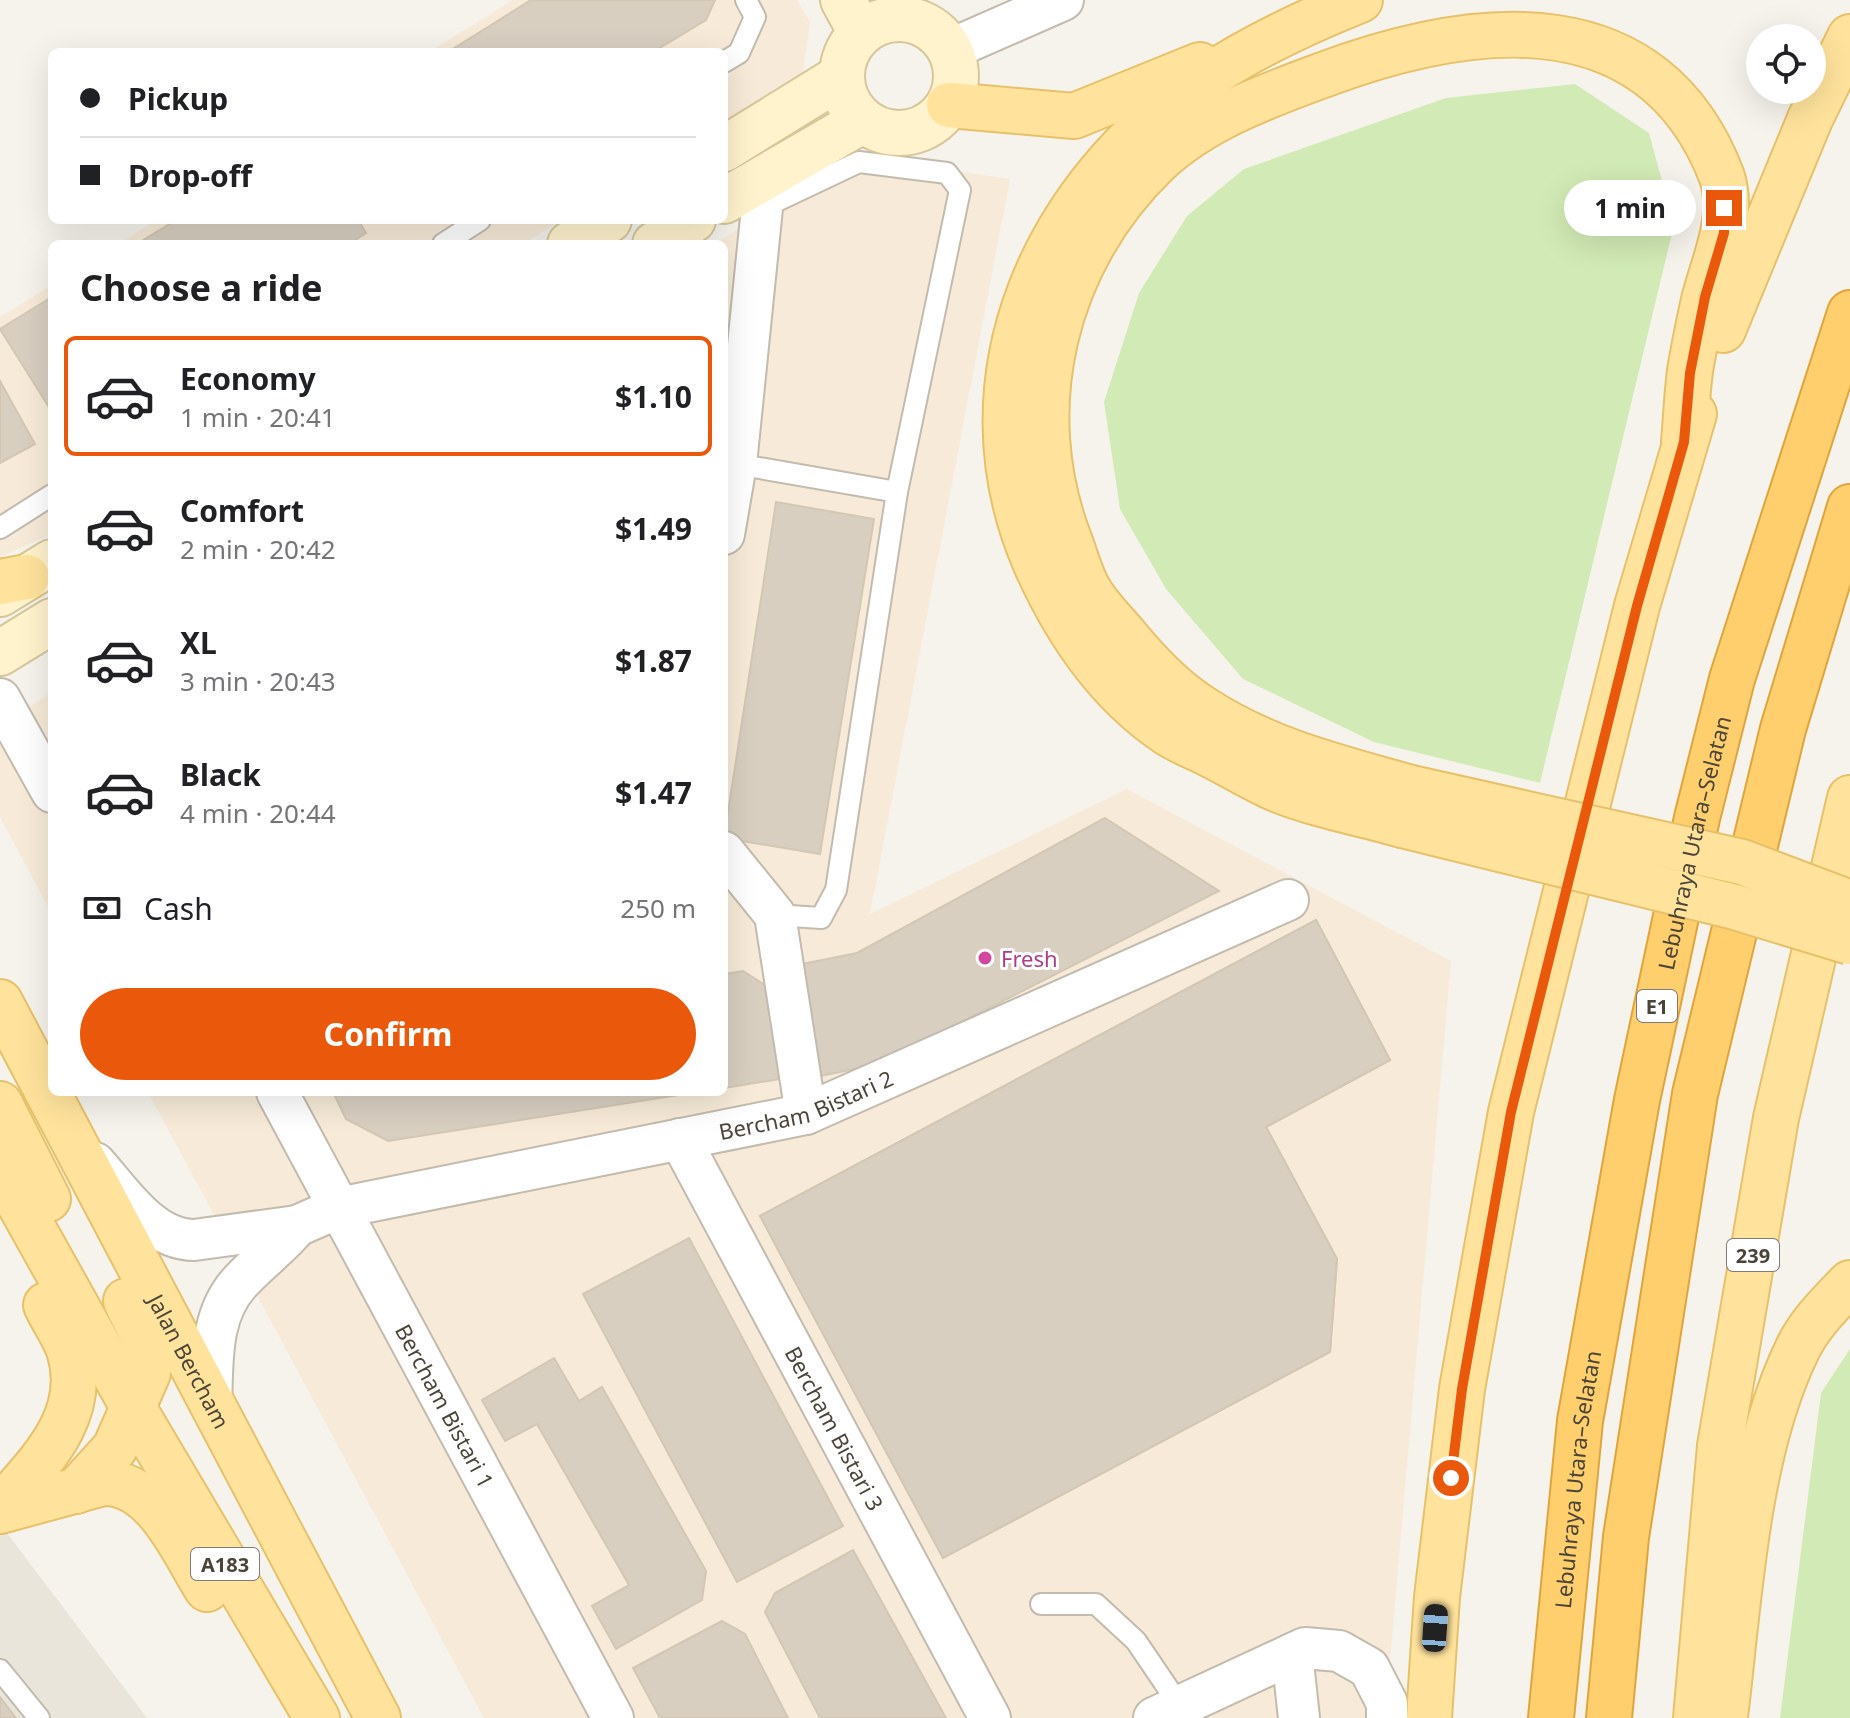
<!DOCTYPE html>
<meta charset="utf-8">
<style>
:root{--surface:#fff;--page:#f6f6f6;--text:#202124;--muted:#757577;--line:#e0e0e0;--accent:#ea580c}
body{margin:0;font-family:"Noto Sans",sans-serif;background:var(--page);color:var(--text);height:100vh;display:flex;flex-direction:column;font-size:30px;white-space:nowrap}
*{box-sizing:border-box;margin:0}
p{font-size:26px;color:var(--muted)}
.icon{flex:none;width:44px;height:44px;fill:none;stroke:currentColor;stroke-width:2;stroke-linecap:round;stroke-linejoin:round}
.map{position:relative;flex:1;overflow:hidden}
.details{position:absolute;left:48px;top:240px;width:680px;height:856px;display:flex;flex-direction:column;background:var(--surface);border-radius:12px;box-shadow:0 8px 32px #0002}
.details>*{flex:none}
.guide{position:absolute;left:48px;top:48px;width:680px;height:176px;border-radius:12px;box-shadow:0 8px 32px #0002;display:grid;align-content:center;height:176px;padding:0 32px;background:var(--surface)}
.tools{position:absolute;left:1746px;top:24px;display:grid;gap:16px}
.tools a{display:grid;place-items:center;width:80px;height:80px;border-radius:50%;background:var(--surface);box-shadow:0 8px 32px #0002;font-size:40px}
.end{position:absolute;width:36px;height:36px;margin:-18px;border:10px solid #ea580c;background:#fff;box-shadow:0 0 0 4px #fff}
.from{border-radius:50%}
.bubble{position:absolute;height:56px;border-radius:28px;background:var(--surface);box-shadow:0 8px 32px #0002;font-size:26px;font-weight:700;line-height:56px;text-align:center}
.car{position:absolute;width:24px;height:48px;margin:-24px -12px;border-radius:10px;box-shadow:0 0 6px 2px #0007;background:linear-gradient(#222 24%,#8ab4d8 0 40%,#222 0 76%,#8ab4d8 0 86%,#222 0)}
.guide b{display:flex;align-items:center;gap:28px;height:76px;font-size:30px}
.guide b+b{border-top:2px solid var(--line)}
.guide i{width:20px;height:20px;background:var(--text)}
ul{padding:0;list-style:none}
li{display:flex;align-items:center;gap:24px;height:120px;margin:0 16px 12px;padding:0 16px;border:4px solid transparent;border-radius:12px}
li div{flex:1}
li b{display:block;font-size:30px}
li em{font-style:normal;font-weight:700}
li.active{border-color:var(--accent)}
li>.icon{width:72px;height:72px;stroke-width:1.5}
h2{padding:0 32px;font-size:36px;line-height:96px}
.pay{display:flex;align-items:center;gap:20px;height:88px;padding:0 32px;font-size:30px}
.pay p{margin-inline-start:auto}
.action{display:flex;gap:16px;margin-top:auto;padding:16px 32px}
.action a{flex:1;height:92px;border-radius:48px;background:var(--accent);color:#fff;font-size:32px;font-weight:700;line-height:92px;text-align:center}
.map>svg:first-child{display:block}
</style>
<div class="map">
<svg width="1850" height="1718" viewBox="0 0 1850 1718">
<rect width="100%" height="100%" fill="#f6f3ec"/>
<polygon fill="#eae5da" points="0,1524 147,1718 0,1718"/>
<g fill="#f7ead8">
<polygon points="513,0 797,0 810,22 803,72 724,121 724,52 429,52"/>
<polygon points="847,155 1010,179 870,914 1127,789 1451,961 1385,1718 484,1718 148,1092 724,1092 724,244 716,244"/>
<polygon points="157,220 562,220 523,244 118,244"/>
<polygon points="52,285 52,534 0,557 0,317"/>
<polygon points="52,692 52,914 0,817 0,727"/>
</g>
<g fill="#d2eab5">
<polygon points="1575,84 1649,133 1674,225 1540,783 1374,742 1243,679 1166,589 1120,509 1104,402 1139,293 1187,216 1244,169 1446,98"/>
<polygon points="1850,1349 1850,1718 1780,1718 1821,1393"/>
</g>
<g fill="#d8cfc1" stroke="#d3c7b4" stroke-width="2">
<polygon points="531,0 715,0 706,20 653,52 448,52"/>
<polygon points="176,220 358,220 366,233 349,244 137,244"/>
<polygon points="52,297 52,412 0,329"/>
<polygon points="0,381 35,444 0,463"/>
<polygon points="776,502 874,519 820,854 724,838"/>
<polygon points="1105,818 1219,891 879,1064 820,1076 797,965 857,953"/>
<polygon points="1316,920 1390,1060 1266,1127 1337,1259 1330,1352 943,1558 760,1216"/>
<polygon points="1316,920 1390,1060 1266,1127 1337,1259 1330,1352 943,1558 760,1216"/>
<polygon points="743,971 765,985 780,1079 724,1088 724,974"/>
<polygon points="333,1092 697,1092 388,1141 346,1119"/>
<polygon points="689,1238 843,1526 737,1582 583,1294"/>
<polygon points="554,1358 579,1401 602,1387 706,1571 702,1600 616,1649 592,1606 629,1585 537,1424 505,1441 482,1400"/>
<polygon points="853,1550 946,1718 820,1718 765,1612 775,1593"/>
<polygon points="722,1621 745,1634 788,1718 660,1718 633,1668"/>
<polygon points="0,1697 16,1718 0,1718"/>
</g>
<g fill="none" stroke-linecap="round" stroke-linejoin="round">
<defs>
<g id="lane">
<polyline points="724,62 739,53 755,17 746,0"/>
<polyline points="762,208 859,162 947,173 960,190 897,492 836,890 821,918 775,915"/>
<polyline points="443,244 480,220"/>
<polyline points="736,464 897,492"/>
<polyline points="0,528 52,495"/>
<polyline points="1041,1604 1096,1604 1136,1641 1180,1706"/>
<polyline points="0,1670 39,1718"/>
</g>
<g id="street">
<polyline points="949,50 1063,0"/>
<polyline points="724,534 736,464 762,208 751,184"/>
<polyline points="0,699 52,792"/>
<polyline points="724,852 775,915 806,1114"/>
<path id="s1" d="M277 1092 613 1718"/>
<path id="s2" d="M680 1139 990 1718"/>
<path id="s3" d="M95 1163C121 1192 151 1240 194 1240L297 1226 338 1208 806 1114 1288 900"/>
<path d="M211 1405C213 1362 209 1316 240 1282 258 1262 280 1247 297 1226"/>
<polyline points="1292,1654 1299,1718"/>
<polyline points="1154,1718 1305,1648 1339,1651 1369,1668 1387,1703 1387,1718"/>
</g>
<g id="secondary">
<polyline points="843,0 861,33"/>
<circle cx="899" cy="76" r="57"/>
<polyline points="724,149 842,76"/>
<polyline points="724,201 862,121"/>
<polyline points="570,244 609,220"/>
<polyline points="655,244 693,220"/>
<polyline points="0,594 52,562"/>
<polyline points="0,653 52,621"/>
</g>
<g id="primary">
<path d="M1360 0C1305 22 1253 46 1204 79 1044 186 956 378 1035 562 1064 628 1106 691 1166 732 1179 741 1195 747 1209 754 1231 765 1252 778 1274 788 1314 805 1361 813 1402 825"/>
<polyline points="949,105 1074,116 1200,65"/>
<polyline points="1723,330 1810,119 1850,37"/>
<polyline points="0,582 27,577"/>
<path d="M1411 788C1337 767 1268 751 1202 708 1173 690 1146 661 1124 634 1113 621 1099 607 1090 592 1081 578 1076 558 1070 542 1018 409 1054 261 1157 162 1202 119 1266 96 1323 75 1479 17 1655 0 1722 177 1735 218 1714 261 1704 300 1699 323 1694 347 1690 371 1687 394 1686 419 1684 442"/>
<path id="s4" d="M0 1002 378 1718"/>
<polyline points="0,1104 48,1199"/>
<polyline points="0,1169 134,1409 317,1718"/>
<polyline points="76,1491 115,1448 148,1373 148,1346 126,1301"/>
<path d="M0 1508C39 1463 90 1416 69 1350 64 1335 53 1320 46 1305"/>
<path d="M0 1511 103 1483C155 1481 183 1551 207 1589"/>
<path d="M1725 1717C1739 1602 1746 1455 1797 1350 1809 1324 1830 1304 1850 1283"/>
<polyline points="1429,1718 1437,1597 1462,1389 1511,1112 1637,606 1694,414"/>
<polyline points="1696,1718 1720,1446 1776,1118 1850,798"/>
</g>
<g id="highway">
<path id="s5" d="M1551 1718 1580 1421 1637 1100 1697 818 1732 679 1850 313"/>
<polyline points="1609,1718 1626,1537 1695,1094 1783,729 1850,507"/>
</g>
</defs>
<use href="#lane" stroke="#c2bbae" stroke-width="24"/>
<use href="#street" stroke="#c2bbae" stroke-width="44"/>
<use href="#secondary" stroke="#d6c79b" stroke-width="48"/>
<use href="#primary" stroke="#e6c16a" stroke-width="48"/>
<use href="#highway" stroke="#e0a43c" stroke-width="48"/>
<use href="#lane" stroke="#fff" stroke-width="20"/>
<use href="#street" stroke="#fff" stroke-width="40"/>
<use href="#secondary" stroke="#fff3cd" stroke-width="44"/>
<use href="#primary" stroke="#ffe39c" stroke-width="44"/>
<use href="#highway" stroke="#ffcf6e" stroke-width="44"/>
<defs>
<g id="primary-bridge">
<polyline points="1411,788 1742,862 1850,903"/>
<polyline points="1402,825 1735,907 1850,942"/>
</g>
</defs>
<use href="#primary-bridge" stroke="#e6c16a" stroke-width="48" stroke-linecap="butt"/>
<use href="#primary-bridge" stroke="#ffe39c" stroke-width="44"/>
</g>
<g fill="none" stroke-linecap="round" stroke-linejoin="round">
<polyline stroke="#ea580c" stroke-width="10" points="1451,1478 1462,1389 1511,1112 1637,606 1684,442 1690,373 1705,297 1724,233 1724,208"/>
</g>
<circle fill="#d1479c" stroke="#fff" stroke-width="3" cx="985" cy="958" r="8"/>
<g text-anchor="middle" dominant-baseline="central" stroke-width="6" stroke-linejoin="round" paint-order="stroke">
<g fill="#fff" stroke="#817c74" stroke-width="2">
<rect x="1637" y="990" width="40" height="32" rx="6"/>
<rect x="1727" y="1239" width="52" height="32" rx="6"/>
<rect x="191" y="1548" width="68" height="32" rx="6"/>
</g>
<g font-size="20" font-weight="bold" fill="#4b4439">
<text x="1657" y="1006">E1</text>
<text x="1753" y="1255">239</text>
<text x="225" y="1564">A183</text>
</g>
<g font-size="22" fill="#4b4439" stroke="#fff">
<text stroke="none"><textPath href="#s5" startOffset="888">Lebuhraya Utara–Selatan</textPath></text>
<text stroke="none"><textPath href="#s3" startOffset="758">Bercham Bistari 2</textPath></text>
<text stroke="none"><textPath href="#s4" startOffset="406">Jalan Bercham</textPath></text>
<text stroke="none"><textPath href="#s1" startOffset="356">Bercham Bistari 1</textPath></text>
<text stroke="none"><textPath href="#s2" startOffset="328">Bercham Bistari 3</textPath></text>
<text stroke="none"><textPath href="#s5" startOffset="240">Lebuhraya Utara–Selatan</textPath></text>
</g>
<g font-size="22" fill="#b23c85" stroke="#fff" text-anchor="start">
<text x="1001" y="958">Fresh</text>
</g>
</g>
</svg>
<div class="tools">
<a><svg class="icon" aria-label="locate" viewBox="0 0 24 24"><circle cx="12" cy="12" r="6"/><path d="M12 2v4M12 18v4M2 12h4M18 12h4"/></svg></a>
</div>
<i class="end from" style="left:1451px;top:1478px"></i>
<i class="end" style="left:1724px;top:208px"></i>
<div class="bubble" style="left:1564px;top:180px;width:132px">1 min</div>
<i class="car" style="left:1435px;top:1628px;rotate:4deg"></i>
<div class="guide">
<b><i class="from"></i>Pickup</b>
<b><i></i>Drop-off</b>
</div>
<section class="details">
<h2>Choose a ride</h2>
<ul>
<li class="active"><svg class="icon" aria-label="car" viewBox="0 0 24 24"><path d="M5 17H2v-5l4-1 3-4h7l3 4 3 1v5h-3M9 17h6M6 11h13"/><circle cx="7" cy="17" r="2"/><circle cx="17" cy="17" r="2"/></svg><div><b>Economy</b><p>1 min · 20:41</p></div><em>$1.10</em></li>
<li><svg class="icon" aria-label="car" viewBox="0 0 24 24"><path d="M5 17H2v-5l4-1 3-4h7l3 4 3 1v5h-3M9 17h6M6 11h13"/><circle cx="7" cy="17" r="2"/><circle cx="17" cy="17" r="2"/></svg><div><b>Comfort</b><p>2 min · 20:42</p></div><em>$1.49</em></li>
<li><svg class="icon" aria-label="car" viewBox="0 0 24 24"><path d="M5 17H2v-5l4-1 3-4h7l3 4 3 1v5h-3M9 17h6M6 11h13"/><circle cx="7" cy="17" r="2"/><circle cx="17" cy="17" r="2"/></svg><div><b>XL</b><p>3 min · 20:43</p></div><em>$1.87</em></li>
<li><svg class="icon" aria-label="car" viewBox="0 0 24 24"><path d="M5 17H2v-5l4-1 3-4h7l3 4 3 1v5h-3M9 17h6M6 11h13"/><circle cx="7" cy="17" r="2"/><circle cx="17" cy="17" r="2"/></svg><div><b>Black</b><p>4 min · 20:44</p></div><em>$1.47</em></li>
</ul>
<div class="pay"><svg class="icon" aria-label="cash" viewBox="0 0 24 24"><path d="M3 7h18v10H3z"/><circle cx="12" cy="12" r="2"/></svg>Cash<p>250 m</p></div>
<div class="action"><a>Confirm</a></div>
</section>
</div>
